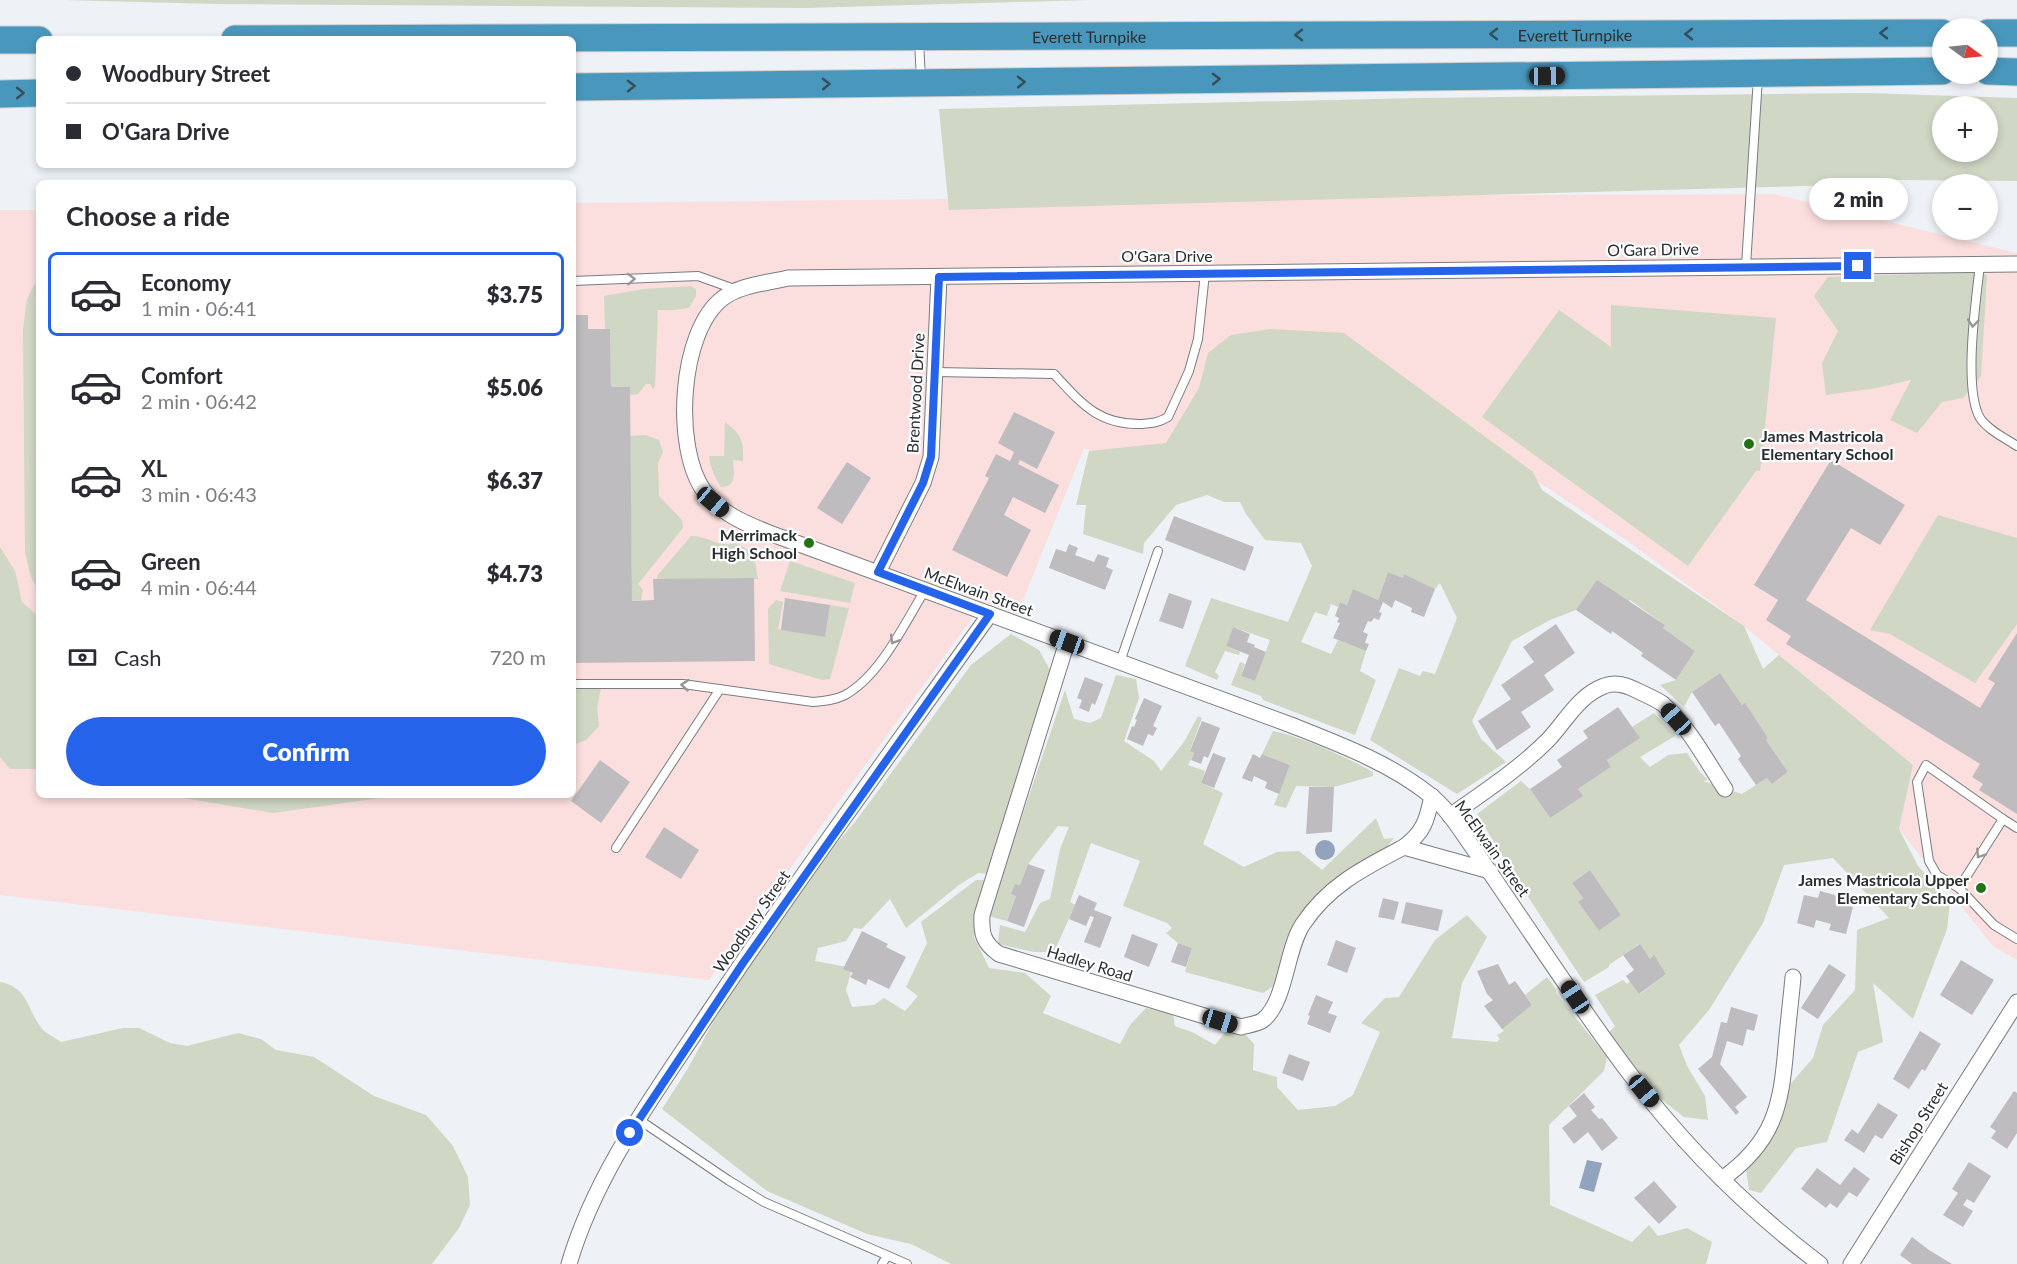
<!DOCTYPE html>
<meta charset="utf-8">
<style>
:root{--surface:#fff;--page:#f7f7f7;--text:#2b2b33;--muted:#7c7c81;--line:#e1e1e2;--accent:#2563eb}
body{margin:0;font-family:Lato,sans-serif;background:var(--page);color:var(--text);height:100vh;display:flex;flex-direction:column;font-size:22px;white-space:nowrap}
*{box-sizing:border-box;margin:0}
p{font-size:20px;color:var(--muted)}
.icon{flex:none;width:33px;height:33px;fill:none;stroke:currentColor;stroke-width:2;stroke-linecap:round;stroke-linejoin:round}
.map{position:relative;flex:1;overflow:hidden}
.side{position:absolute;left:36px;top:180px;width:540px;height:618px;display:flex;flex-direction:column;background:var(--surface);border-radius:9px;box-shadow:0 3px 9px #0003}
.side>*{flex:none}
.guide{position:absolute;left:36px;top:36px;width:540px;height:132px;border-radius:9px;box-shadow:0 3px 9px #0003;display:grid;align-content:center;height:132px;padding:0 30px;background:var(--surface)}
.needle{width:39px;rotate:105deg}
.buttons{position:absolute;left:1932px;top:18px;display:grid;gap:12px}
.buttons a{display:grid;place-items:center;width:66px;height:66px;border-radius:50%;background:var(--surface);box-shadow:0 3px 9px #0003;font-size:30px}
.end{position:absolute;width:27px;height:27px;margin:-14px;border:8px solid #2563eb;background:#fff;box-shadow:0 0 0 3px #fff}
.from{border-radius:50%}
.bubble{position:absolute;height:42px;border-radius:21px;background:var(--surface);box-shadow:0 3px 9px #0003;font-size:20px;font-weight:800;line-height:42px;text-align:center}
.car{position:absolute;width:18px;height:36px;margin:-18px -9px;border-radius:8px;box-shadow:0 0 4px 2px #0007;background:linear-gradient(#222 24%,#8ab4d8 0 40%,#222 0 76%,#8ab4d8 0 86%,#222 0)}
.guide b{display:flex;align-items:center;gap:21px;height:57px;font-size:22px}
.guide b+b{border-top:2px solid var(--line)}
.guide i{width:15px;height:15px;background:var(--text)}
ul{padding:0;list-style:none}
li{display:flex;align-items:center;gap:18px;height:84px;margin:0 12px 9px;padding:0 18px;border:3px solid transparent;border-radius:9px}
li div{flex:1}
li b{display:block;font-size:22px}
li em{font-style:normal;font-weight:800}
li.on{border-color:var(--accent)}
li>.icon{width:54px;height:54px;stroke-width:1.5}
h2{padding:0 30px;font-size:27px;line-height:72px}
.pay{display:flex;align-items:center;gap:15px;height:66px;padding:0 30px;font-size:22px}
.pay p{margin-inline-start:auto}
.primary-button{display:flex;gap:12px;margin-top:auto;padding:12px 30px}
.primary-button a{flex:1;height:69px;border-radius:36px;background:var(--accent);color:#fff;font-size:24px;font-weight:800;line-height:69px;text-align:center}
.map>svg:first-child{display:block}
</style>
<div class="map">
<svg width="2017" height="1264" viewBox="0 0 2017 1264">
<rect width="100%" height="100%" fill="#eef1f5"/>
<polygon fill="#fadfde" points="1774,194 2017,253 2017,960 1993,946 1899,829 1913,765 1744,626 1623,538 1340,350 1174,483 1084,448 1017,615 983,603 709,980 0,895 0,210 39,210 39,795 573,795 573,203 1220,196"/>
<g fill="#d0d7c4" fill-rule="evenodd">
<polygon points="62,0 1092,0 804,8 218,4"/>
<path d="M1867 93 2017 98V181L1895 180 1874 184 949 210 939 109 1419 98ZM1942 106H1988V152H1942Z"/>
<polygon points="1973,272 1987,275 1981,376 1963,398 1942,402 1917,433 1890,420 1911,380 1876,388 1826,395 1822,363 1838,331 1814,296 1828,277"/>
<polygon points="39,276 39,593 30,574 25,552 23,329 27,299"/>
<polygon points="691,286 696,289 696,296 689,308 674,310 658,310 655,386 653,389 650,384 646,384 638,394 630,395 611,387 610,330 605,329 604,296 643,289"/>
<polygon points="1611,305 1776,318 1762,456 1765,459 1761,464 1760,471 1756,471 1688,566 1482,417 1559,310 1611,347"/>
<path d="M1270 329 1344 333 1533 472 1542 490 1744 626 1763 669 1779 655 1913 765 1899 829 1918 866 1950 901 1947 929 1913 1019 1873 983 1883 1042 1858 1052 1827 1142 1796 1148 1761 1193 1749 1190 1745 1160 1780 1096 1813 1058 1823 1025 1855 990 1857 930 1889 918 1833 858 1784 865 1763 923 1709 1010 1679 1045 1687 1066 1705 1096 1708 1120 1684 1117 1630 1075 1604 1038 1615 1026 1595 995 1623 980 1627 984 1630 981 1640 994 1666 974 1654 956 1650 959 1639 944 1609 965V967L1584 982C1547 927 1511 871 1477 814L1521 781 1530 789 1550 818 1582 796 1578 789 1611 767 1607 760 1639 738 1632 727 1654 713 1675 736 1640 757 1650 767 1668 755 1687 753 1700 772 1708 780 1703 781 1742 794 1767 778 1772 784 1788 772 1766 740 1768 738 1745 704 1742 705 1720 673 1692 692 1684 707 1660 685 1676 680 1695 651 1663 628 1665 625 1630 600 1628 602 1576 610 1550 620 1512 641 1472 721 1481 739 1506 762 1457 794 1370 740 1399 668 1420 676 1423 671 1435 674 1457 618 1440 583 1435 589 1404 574 1403 578 1388 572 1378 600 1353 590 1347 605 1340 602 1338 607 1331 604 1327 616 1315 612 1301 642 1331 654 1338 640 1366 651 1360 671 1376 680 1355 735 1263 700 1261 696 1231 685 1240 662 1245 664 1241 676 1255 681 1270 640 1233 627 1226 646 1240 652 1239 655 1225 651 1215 672 1219 676 1217 680 1185 666 1211 598 1288 622 1312 566 1301 543 1265 540 1246 514 1240 502H1224L1207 495 1176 505 1144 543 1143 554 1083 534 1086 505H1076L1089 451 1166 443 1199 388 1208 353 1231 335ZM1590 870 1621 915 1599 931 1578 902 1583 898 1572 883Z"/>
<path d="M725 422C741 434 744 441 743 461L733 460C734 471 737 488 721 487 715 478 710 467 709 456H724Z"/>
<polygon points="645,435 659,440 663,452 658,463 659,496 682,520 683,528 638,584 643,590 641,600 632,601 630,436"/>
<polygon points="1938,515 2017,538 2017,624 1975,683 1890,634 1870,630"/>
<path d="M691 536C708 536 719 548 735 543 756 552 754 557 758 579H658L657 576Z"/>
<polygon points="0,547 15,571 22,602 39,617 39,769 10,769 0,757"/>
<polygon points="790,561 855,583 850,603 780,591"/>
<polygon points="776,600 783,602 778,629 825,637 830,605 849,608 830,679 822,680 769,664 768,609"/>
<polygon points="1011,634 1039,650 1055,679 995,874 978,873 959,885 906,928 890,899 862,929 854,928 846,941 818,948 815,961 852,968 846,990 852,1007 874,1005 884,998 905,1011 918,996 906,987 927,943 921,922 976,880 985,880 974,937 989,968 1025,973 1051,996 1043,1013 1120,1044 1130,1025 1146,1008 1173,1014 1175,1026 1194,1033 1215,1045 1227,1030 1246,1035 1254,1044 1253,1070 1277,1077 1277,1087 1298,1110 1335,1106 1353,1095 1380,1032 1361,1023 1385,998 1399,997 1435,940 1467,915 1487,937 1462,983 1452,1038 1497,1042 1500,1039 1497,1035 1504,1031 1501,1028 1532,1005 1525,995 1547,977 1556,989 1556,993 1607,1057 1604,1071 1549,1125 1550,1205 1632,1242 1649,1225 1658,1236 1687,1228 1712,1242 1706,1264 951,1264 911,1244 867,1234 767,1191 662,1109 687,1070 734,984 835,845 855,822 971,665"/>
<polygon points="1116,675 1136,679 1139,698 1124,741 1154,761 1161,771 1184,742 1198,716 1202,718 1190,750 1194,753 1188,765 1205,771 1201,783 1223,793 1203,844 1244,867 1277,852 1299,851 1322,870 1376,818 1384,839 1394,838 1382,853 1350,868 1323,890 1275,985 1263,993 1185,972 1192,948 1178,943 1166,933 1172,928 1167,923 1123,906 1140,861 1091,843 1070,902 1075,905 1054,952 1034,952 998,944 1000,925 1025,932 1040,903 1050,899 1060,849 1069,827 1058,826 1028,864 1020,885 1015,884 1016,896 1007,921 988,916 1065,690 1074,719 1090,723 1101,718"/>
<polygon points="601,688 597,708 599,726 586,740 573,745 573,689"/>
<path d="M1273 731C1303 737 1346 757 1373 772V776L1334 787 1296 786 1286 808 1274 805 1290 765 1262 754Z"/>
<polygon points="166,795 401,795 273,813"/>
<path d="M0 982C30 987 27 1013 44 1031 49 1035 56 1038 61 1042L123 1028H139L170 1043 187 1046 238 1033 261 1039 276 1050 314 1057 374 1096 426 1115 453 1146 468 1177 470 1205 459 1228 432 1264H0Z"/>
</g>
<g fill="#92a3be">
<circle cx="1325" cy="850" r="10"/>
<polygon points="1587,1160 1602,1163 1594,1192 1579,1188"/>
</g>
<g fill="#bfbcc0">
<polygon points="573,315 588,315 588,329 610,329 611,387 630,387 632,601 654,600 653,579 754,578 755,661 573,663 573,601 576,601 573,524 576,524 575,445 573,445"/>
<polygon points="1014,412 1055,432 1037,469 1020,460 1018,464 1059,485 1045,513 1013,497 1004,515 1031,530 1007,577 952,550 989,478 985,476 996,454 1010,461 1014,452 998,443"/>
<polygon points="1831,460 1905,505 1880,545 1851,528 1806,600 1980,708 1995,683 1988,679 2017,633 2017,814 1979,790 1983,784 1972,777 1980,764 1786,644 1791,636 1766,620 1778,600 1754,585"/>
<polygon points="847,462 871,478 842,524 817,508"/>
<polygon points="1174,516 1254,547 1245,571 1165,540"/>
<polygon points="1069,544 1078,548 1075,555 1094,562 1098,554 1109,558 1106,567 1113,570 1105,590 1049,568 1056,549 1066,552"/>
<polygon points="1388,572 1403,578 1404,574 1435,589 1424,617 1411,612 1412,608 1395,600 1392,608 1383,602 1379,612 1382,613 1379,620 1374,618 1371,622 1368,621 1363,632 1368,634 1365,643 1369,644 1366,651 1333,638 1340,623 1337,622 1339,618 1335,616 1340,602 1347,605 1353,589 1378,600"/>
<polygon points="1597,580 1665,625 1663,628 1695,651 1676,680 1641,656 1643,653 1612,631 1611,634 1576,610"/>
<polygon points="1169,593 1192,601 1183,629 1159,621"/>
<polygon points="785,598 830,605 825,637 781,630"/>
<polygon points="1556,624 1575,653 1544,675 1554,690 1521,712 1531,727 1497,750 1478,721 1511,699 1501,685 1534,662 1523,647"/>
<polygon points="1233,627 1250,634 1247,642 1255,645 1254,647 1266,652 1255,681 1241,676 1249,655 1226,646"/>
<polygon points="1720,673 1742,705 1745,703 1768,738 1766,740 1788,772 1772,784 1767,778 1756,785 1738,759 1741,756 1719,723 1715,726 1692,692"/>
<polygon points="1085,677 1103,684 1095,705 1092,703 1089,712 1079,708 1082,700 1077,698"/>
<polygon points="1144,698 1162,706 1153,726 1157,728 1153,736 1148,734 1143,746 1127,739 1132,726 1134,727 1137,720 1135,719"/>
<polygon points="1618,707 1640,738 1607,760 1611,767 1578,789 1583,796 1550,818 1530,789 1562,767 1557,760 1588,738 1583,731"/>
<polygon points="1202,721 1220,728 1208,758 1204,756 1201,764 1191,760 1194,753 1190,751"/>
<polygon points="1213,753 1226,758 1214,788 1201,783"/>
<polygon points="1253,754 1260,758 1262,754 1290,765 1279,794 1265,788 1267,782 1254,776 1252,782 1242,778"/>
<polygon points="600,760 630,782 601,823 571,801"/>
<polygon points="1309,787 1334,787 1332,832 1306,834"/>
<polygon points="664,827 699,850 681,879 645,857"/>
<polygon points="1028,864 1045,870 1024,927 1007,921 1016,896 1011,894 1015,884 1020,885"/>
<polygon points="1590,870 1621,915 1599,931 1578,902 1583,898 1572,883"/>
<polygon points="1820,891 1838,896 1837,903 1853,907 1846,934 1829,930 1831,924 1816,920 1814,928 1797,923 1804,895 1818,898"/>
<polygon points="1079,895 1097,903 1094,910 1112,917 1100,948 1084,942 1094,917 1090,916 1086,926 1069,919"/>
<polygon points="1383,898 1399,902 1394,920 1378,917"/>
<polygon points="1406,902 1443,910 1438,931 1401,923"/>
<polygon points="862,931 888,944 886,947 906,957 889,989 868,979 866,985 850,977 853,973 843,969"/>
<polygon points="1132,934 1158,944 1149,967 1124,957"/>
<polygon points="1336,940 1356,948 1347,973 1327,965"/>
<polygon points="1178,943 1192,948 1186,967 1171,962"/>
<polygon points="1640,944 1650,959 1654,955 1666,974 1639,994 1626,976 1634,970 1623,955"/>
<polygon points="1961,960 1994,980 1972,1015 1940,995"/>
<polygon points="1498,964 1509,985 1515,981 1532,1005 1502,1029 1484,1006 1493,1000 1487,994 1477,971"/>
<polygon points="1829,964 1846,975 1818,1019 1801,1008"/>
<polygon points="1316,995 1333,1002 1328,1013 1337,1016 1330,1033 1307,1024 1310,1016 1308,1015"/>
<polygon points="1731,1007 1758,1015 1754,1031 1747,1029 1743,1046 1727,1041 1720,1064 1747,1097 1735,1107 1739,1112 1736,1115 1698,1069 1712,1057 1721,1022 1727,1023"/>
<polygon points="1920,1031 1941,1044 1925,1071 1922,1069 1909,1089 1893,1079"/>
<polygon points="1289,1054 1310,1062 1303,1081 1282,1073"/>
<polygon points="2014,1091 2017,1093 2017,1133 2007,1149 1991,1138 1996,1131 1990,1127"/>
<polygon points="1584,1093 1595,1107 1591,1110 1599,1119 1602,1118 1618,1138 1602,1151 1588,1132 1574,1144 1562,1128 1577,1116 1569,1106"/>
<polygon points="1878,1103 1898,1115 1882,1139 1875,1135 1864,1153 1844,1140 1852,1129 1858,1134"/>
<polygon points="1969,1162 1991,1176 1974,1203 1967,1199 1963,1205 1973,1211 1963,1227 1943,1215 1958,1193 1952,1189"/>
<polygon points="1854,1167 1870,1179 1857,1197 1849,1192 1837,1208 1830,1203 1826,1208 1801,1189 1817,1168 1840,1185"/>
<polygon points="1654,1181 1677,1207 1659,1224 1634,1198"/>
<polygon points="1912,1237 1929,1250 1952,1264 1912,1264 1900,1255"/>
</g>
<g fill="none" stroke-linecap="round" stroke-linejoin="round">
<defs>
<g id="service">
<polyline points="919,41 921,80"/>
<path d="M1980 265C1976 299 1963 389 1980 418 1988 430 2005 438 2017 446"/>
<polyline points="1746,266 1758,77"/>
<polyline points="573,281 698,276 737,290"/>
<path d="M935 372 1054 374C1081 403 1098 425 1141 424 1152 423 1158 423 1168 417L1189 371 1198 339 1205 273"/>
<polyline points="1120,662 1158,551"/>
<path d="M573 684H683L813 702C825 701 835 700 845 695 880 676 905 623 925 590"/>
<polyline points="2017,828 2003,819 1959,888 1994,925 2017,939"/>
<polyline points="616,848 720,689"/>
<polyline points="1959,888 1937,875 1929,861 1917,782 1926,765 2003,819"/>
<polyline points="638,1119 728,1180 764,1202 907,1264"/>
<polyline points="882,1264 887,1256"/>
</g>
<g id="minor">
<polyline points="878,572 923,483 931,457 939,277"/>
<path d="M1067 642 982 915C981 933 983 943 999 954L1241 1027C1248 1025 1258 1024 1263 1020 1286 1002 1286 949 1303 924 1329 885 1364 868 1404 847L1490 871"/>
<path d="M1450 816C1484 792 1519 769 1548 740 1566 721 1578 696 1604 686 1616 681 1628 686 1638 691 1646 695 1656 699 1663 704 1689 727 1706 760 1725 789"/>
<path d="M1404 847C1424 832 1427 820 1432 796"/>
<path d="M1722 1179C1774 1142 1781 1107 1786 1047 1788 1023 1791 1000 1793 977"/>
<path d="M569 1264C596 1172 655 1094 707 1015 798 879 895 747 990 614"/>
<path d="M1820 1264C1749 1210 1684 1146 1630 1074 1574 1000 1524 921 1471 845 1459 828 1447 808 1430 795 1390 763 1339 744 1291 725L772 534C746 524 721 514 704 491 673 448 679 331 723 298 740 285 767 283 788 278L2017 264"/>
<polyline points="1851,1264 2017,1002"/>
</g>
<g id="motorway">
<polyline points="1988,33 2017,33"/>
<path id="s1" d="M235 39 1942 33"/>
<polyline points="0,40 39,40"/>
<polyline points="1988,71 2017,72"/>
<polyline points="573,87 1942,71"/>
<polyline points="0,94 39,93"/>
</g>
</defs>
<use href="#service" stroke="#7a7c80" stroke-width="10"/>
<use href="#minor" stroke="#7a7c80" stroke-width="17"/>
<use href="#motorway" stroke="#cdcdcd" stroke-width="29"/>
<use href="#service" stroke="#fff" stroke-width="8"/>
<use href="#minor" stroke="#fff" stroke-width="15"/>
<use href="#motorway" stroke="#4997bc" stroke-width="27"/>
</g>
<defs><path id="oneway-chevron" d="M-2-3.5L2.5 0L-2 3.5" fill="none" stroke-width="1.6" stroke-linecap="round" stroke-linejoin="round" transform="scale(1.5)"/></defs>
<g stroke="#354e59">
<use href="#oneway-chevron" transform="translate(1884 33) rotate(180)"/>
<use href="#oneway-chevron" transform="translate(1494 34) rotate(180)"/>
<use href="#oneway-chevron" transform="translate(1689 34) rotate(180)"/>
<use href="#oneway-chevron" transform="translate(1299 35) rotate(180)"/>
<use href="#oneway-chevron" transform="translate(1216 79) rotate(-1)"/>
<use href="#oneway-chevron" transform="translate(1021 82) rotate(-1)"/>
<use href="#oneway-chevron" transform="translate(826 84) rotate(-1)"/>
<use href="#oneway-chevron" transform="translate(631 86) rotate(-1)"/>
<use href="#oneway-chevron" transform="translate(20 93) rotate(-1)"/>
</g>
<g stroke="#969697">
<use href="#oneway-chevron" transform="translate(631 279) rotate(-2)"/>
<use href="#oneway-chevron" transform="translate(1973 323) rotate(95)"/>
<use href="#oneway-chevron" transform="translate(894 640) rotate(122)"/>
<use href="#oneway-chevron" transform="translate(685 685) rotate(-175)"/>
<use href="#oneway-chevron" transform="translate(1980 854) rotate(123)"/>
</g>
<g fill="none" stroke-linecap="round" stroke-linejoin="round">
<polyline stroke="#2563eb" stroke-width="8" points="630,1133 743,963 990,614 878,572 923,483 931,457 939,277 1858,266"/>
</g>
<g fill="#247116" stroke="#fdfeff" stroke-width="2">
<circle cx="1749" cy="444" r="6"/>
<circle cx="809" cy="543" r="6"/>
<circle cx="1981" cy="888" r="6"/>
</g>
<g text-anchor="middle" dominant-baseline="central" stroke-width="4.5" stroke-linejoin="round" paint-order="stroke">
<g font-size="16" fill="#2d2e2f" stroke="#fdfeff">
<text stroke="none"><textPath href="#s1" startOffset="1340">Everett Turnpike</textPath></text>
<text stroke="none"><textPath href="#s1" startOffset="854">Everett Turnpike</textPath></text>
<text transform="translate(1653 249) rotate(-1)">O'Gara Drive</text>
<text x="1167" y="255">O'Gara Drive</text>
<text transform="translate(915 393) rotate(-87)">Brentwood Drive</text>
<text transform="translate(979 591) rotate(20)">McElwain Street</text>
<text transform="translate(1493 848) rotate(54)">McElwain Street</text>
<text transform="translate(751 921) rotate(-55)">Woodbury Street</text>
<text transform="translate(1090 963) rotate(17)">Hadley Road</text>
<text transform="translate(1918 1123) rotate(-58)">Bishop Street</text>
</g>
<g font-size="16" font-weight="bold" fill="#2d2e2f" stroke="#fdfeff" text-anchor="end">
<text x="1761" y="435" text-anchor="start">James Mastricola<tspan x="1761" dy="18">Elementary School</tspan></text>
<text x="797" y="534">Merrimack<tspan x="797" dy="18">High School</tspan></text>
<text x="1969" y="879">James Mastricola Upper<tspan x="1969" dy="18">Elementary School</tspan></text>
</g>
</g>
</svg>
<div class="buttons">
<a><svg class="needle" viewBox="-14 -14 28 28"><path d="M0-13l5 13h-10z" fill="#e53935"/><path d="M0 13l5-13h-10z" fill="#7c7c81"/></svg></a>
<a>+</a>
<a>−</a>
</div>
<i class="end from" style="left:630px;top:1133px"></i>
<i class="end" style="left:1858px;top:266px"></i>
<div class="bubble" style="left:1809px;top:178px;width:99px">2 min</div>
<i class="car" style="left:1547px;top:76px;rotate:89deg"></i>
<i class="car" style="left:713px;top:502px;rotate:130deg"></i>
<i class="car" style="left:1067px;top:642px;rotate:290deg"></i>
<i class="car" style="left:1676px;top:719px;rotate:318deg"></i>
<i class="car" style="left:1575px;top:997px;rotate:326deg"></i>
<i class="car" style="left:1220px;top:1021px;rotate:107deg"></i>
<i class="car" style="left:1644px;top:1091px;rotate:140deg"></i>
<div class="guide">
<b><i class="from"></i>Woodbury Street</b>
<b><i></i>O'Gara Drive</b>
</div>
<section class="side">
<h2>Choose a ride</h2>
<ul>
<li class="on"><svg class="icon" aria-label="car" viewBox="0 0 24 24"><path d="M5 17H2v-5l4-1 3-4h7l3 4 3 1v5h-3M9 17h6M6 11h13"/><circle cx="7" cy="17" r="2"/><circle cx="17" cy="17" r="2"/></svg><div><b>Economy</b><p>1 min · 06:41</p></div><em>$3.75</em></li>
<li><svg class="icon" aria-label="car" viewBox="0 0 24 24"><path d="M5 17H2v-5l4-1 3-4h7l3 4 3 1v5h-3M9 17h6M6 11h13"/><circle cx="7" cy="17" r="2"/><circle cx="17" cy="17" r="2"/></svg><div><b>Comfort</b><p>2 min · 06:42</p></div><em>$5.06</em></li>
<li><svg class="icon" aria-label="car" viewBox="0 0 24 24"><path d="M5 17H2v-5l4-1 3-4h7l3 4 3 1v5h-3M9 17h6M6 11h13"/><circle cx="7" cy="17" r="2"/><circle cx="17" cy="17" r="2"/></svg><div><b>XL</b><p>3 min · 06:43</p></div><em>$6.37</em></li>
<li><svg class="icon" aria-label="car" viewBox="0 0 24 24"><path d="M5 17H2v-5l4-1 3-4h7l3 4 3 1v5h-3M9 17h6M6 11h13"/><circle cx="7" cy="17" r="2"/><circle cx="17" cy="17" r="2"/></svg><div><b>Green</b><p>4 min · 06:44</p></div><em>$4.73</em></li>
</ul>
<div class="pay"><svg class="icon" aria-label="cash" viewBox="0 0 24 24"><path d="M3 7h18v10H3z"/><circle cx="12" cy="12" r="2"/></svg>Cash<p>720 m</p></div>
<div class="primary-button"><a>Confirm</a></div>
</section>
</div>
